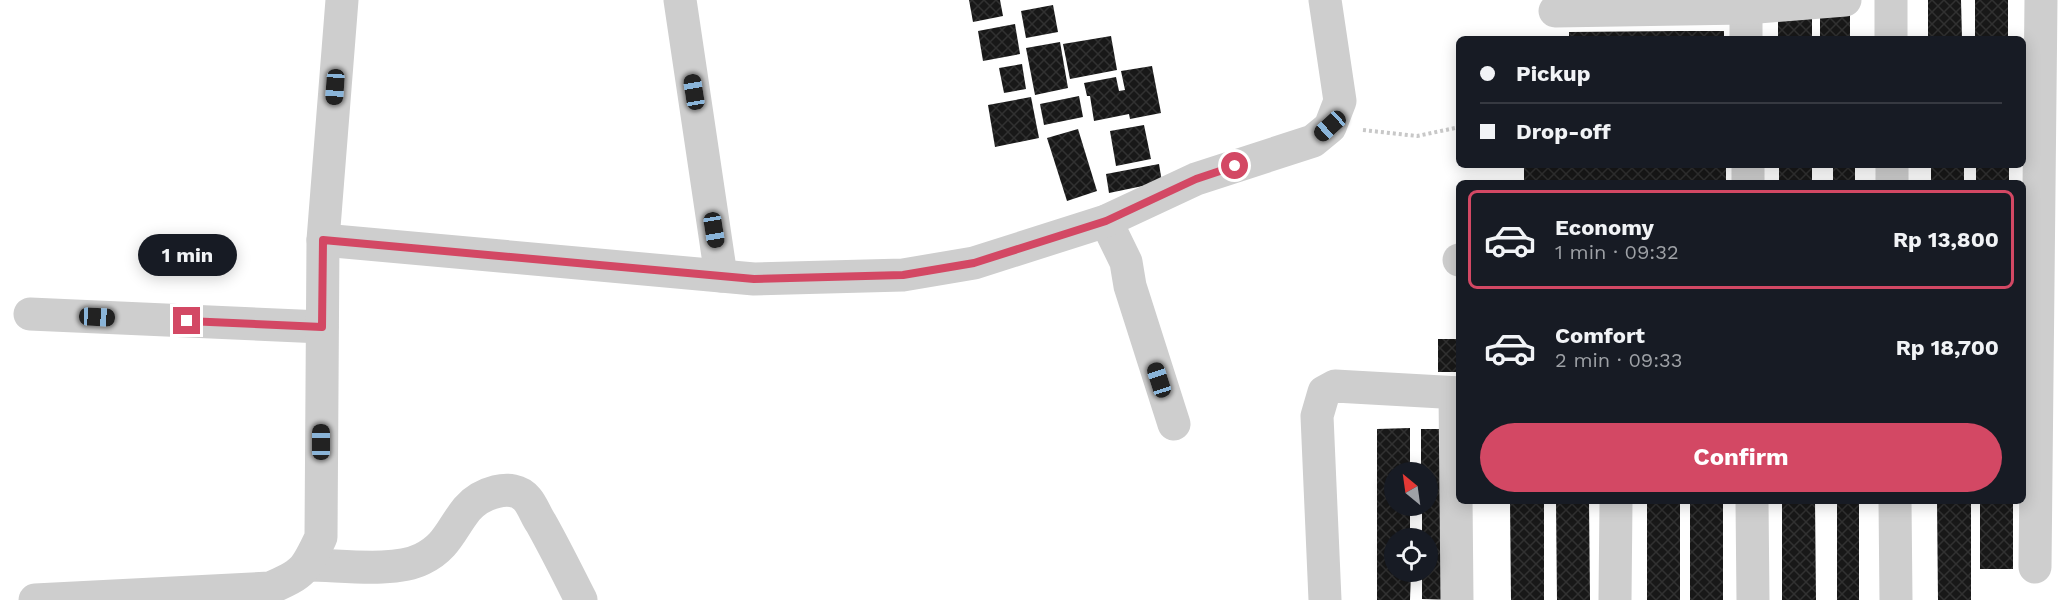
<!DOCTYPE html>
<meta charset="utf-8">
<style>
:root{--surface:#171b24;--page:#242831;--text:#f1f3f6;--muted:#9ea1a6;--line:#363941;--accent:#d34864}
body{margin:0;font-family:"Work Sans",sans-serif;background:var(--page);color:var(--text);height:100vh;display:flex;flex-direction:column;font-size:22px;white-space:nowrap}
*{box-sizing:border-box;margin:0}
p{font-size:20px;color:var(--muted)}
.icon{flex:none;width:33px;height:33px;fill:none;stroke:currentColor;stroke-width:2;stroke-linecap:round;stroke-linejoin:round}
.map{position:relative;flex:1;overflow:hidden}
.panel{position:absolute;left:1456px;top:180px;width:570px;height:324px;display:flex;flex-direction:column;background:var(--surface);border-radius:9px;box-shadow:0 3px 15px #0003}
.panel>*{flex:none}
.guide{position:absolute;left:1456px;top:36px;width:570px;height:132px;border-radius:9px;box-shadow:0 3px 15px #0003;display:grid;align-content:center;height:132px;padding:0 24px;background:var(--surface)}
.needle{width:39px;rotate:331deg}
.tools{position:absolute;left:1384px;top:462px;display:grid;gap:12px}
.tools a{display:grid;place-items:center;width:54px;height:54px;border-radius:50%;background:var(--surface);box-shadow:0 3px 15px #0003;font-size:30px}
.end{position:absolute;width:27px;height:27px;margin:-14px;border:8px solid #d34864;background:#fff;box-shadow:0 0 0 3px #fff}
.from{border-radius:50%}
.bubble{position:absolute;height:42px;border-radius:21px;background:var(--surface);box-shadow:0 3px 15px #0003;font-size:20px;font-weight:700;line-height:42px;text-align:center}
.car{position:absolute;width:18px;height:36px;margin:-18px -9px;border-radius:8px;box-shadow:0 0 4px 2px #0007;background:linear-gradient(#222 24%,#8ab4d8 0 40%,#222 0 76%,#8ab4d8 0 86%,#222 0)}
.guide b{display:flex;align-items:center;gap:21px;height:57px;font-size:22px}
.guide b+b{border-top:2px solid var(--line)}
.guide i{width:15px;height:15px;background:var(--text)}
ul{padding:10px 0 0;list-style:none}
li{display:flex;align-items:center;gap:18px;height:99px;margin:0 12px 9px;padding:0 12px;border:3px solid transparent;border-radius:9px}
li div{flex:1}
li b{display:block;font-size:22px}
li em{font-style:normal;font-weight:700}
li.selected{border-color:var(--accent)}
li>.icon{width:54px;height:54px;stroke-width:1.5}
.button{display:flex;gap:12px;margin-top:auto;padding:12px 24px}
.button a{flex:1;height:69px;border-radius:36px;background:var(--accent);color:#fff;font-size:24px;font-weight:700;line-height:69px;text-align:center}
.map>svg:first-child{display:block}
</style>
<div class="map">
<svg width="2063" height="600" viewBox="0 0 2063 600">
<defs>
<pattern id="building-cross-hatch" width="8" height="8" patternUnits="userSpaceOnUse" patternTransform="scale(1.5)"><rect width="8" height="8" fill="#181818"/><path d="M0 0l8 8M0 8l8-8" fill="none" stroke="#313131"/></pattern>
</defs>
<rect width="100%" height="100%" fill="#fff"/>
<g fill="url(#building-cross-hatch)">
<polygon points="969,0 1000,0 1003,16 973,22"/>
<polygon points="1928,0 1961,0 1962,39 1928,39"/>
<rect x="1975" y="0" width="33" height="39"/>
<polygon points="1053,5 1058,32 1026,38 1021,11"/>
<rect x="1820" y="9" width="30" height="30"/>
<rect x="1778" y="18" width="34" height="21"/>
<polygon points="1015,24 1020,54 983,61 978,31"/>
<polygon points="1678,31 1724,31 1724,39 1569,39 1569,32"/>
<polygon points="1111,36 1117,70 1070,79 1063,44"/>
<polygon points="1060,42 1068,88 1035,95 1026,48"/>
<polygon points="1022,64 1026,89 1004,93 999,68"/>
<polygon points="1152,66 1161,113 1130,119 1129,114 1094,121 1090,96 1087,96 1084,83 1116,77 1119,91 1125,90 1121,71"/>
<polygon points="1079,96 1083,117 1044,125 1040,104"/>
<polygon points="1031,97 1039,138 995,147 988,105"/>
<polygon points="1144,125 1151,159 1116,166 1110,131"/>
<polygon points="1078,129 1097,191 1067,201 1047,138"/>
<polygon points="1159,164 1162,182 1109,193 1106,174"/>
<rect x="1524" y="165" width="202" height="18"/>
<rect x="1779" y="165" width="33" height="18"/>
<rect x="1833" y="165" width="22" height="18"/>
<rect x="1931" y="165" width="33" height="18"/>
<rect x="1976" y="165" width="33" height="18"/>
<rect x="1438" y="339" width="22" height="33"/>
<polygon points="1410,428 1410,472 1395,472 1395,506 1410,506 1410,538 1395,538 1395,572 1411,572 1410,600 1377,600 1377,429"/>
<polygon points="1421,429 1454,429 1455,600 1422,599 1422,572 1428,572 1428,538 1422,538 1422,506 1428,506 1428,472 1421,472"/>
<polygon points="1510,501 1544,501 1544,600 1511,600"/>
<polygon points="1556,501 1589,501 1590,600 1557,600"/>
<rect x="1647" y="501" width="33" height="99"/>
<rect x="1690" y="501" width="33" height="99"/>
<polygon points="1782,501 1815,501 1816,600 1782,600"/>
<rect x="1837" y="501" width="22" height="99"/>
<polygon points="1937,501 1971,501 1971,600 1938,600"/>
<rect x="1980" y="501" width="33" height="68"/>
</g>
<g fill="none" stroke-linecap="round" stroke-linejoin="round">
<polyline stroke="#c8c8c8" stroke-width="4" stroke-dasharray="3 3" stroke-linecap="butt" points="1363,130 1417,136 1460,127"/>
<g stroke="#cecece" stroke-width="33">
<polyline points="680,0 721,276"/>
<polyline points="1891,0 1891,39"/>
<polyline points="1746,8 1746,39"/>
<polyline points="1555,11 1746,8 1845,0"/>
<polyline points="1748,165 1748,183"/>
<polyline points="1892,165 1892,183"/>
<polyline points="1106,221 1126,262 1130,286 1174,424"/>
<polyline points="323,240 754,279 903,275 974,263 1106,221 1196,179 1313,141 1330,127 1340,101 1325,0"/>
<polyline points="1459,260 1460,260"/>
<polyline points="30,314 322,327"/>
<polyline points="1455,393 1457,600"/>
<polyline points="1752,501 1753,600"/>
<polyline points="1895,501 1896,600"/>
<path d="M308 565C340 565 394 573 422 559 447 547 451 529 467 509 480 494 512 481 527 499 533 506 536 516 541 523 555 548 568 574 581 600"/>
<polyline points="2035,567 2041,0"/>
<path d="M35 600 270 588C304 574 306 569 321 537L323 240 342 0"/>
<polyline points="1325,600 1317,416 1324,392 1335,386 1460,393"/>
<polyline points="1615,600 1616,501"/>
</g>
</g>
<g fill="none" stroke-linecap="round" stroke-linejoin="round">
<polyline stroke="#d34864" stroke-width="8" points="187,321 322,327 323,240 754,279 903,275 974,263 1106,221 1196,179 1235,166"/>
</g>
</svg>
<div class="tools">
<a><svg class="needle" viewBox="-14 -14 28 28"><path d="M0-13l5 13h-10z" fill="#e53935"/><path d="M0 13l5-13h-10z" fill="#9ea1a6"/></svg></a>
<a><svg class="icon" aria-label="locate" viewBox="0 0 24 24"><circle cx="12" cy="12" r="6"/><path d="M12 2v4M12 18v4M2 12h4M18 12h4"/></svg></a>
</div>
<i class="end from" style="left:1235px;top:166px"></i>
<i class="end" style="left:187px;top:321px"></i>
<div class="bubble" style="left:138px;top:234px;width:99px">1 min</div>
<i class="car" style="left:335px;top:87px;rotate:184deg"></i>
<i class="car" style="left:694px;top:92px;rotate:351deg"></i>
<i class="car" style="left:1330px;top:126px;rotate:228deg"></i>
<i class="car" style="left:714px;top:230px;rotate:171deg"></i>
<i class="car" style="left:97px;top:317px;rotate:93deg"></i>
<i class="car" style="left:1159px;top:380px;rotate:342deg"></i>
<i class="car" style="left:321px;top:442px;rotate:0deg"></i>
<div class="guide">
<b><i class="from"></i>Pickup</b>
<b><i></i>Drop-off</b>
</div>
<section class="panel">
<ul>
<li class="selected"><svg class="icon" aria-label="car" viewBox="0 0 24 24"><path d="M5 17H2v-5l4-1 3-4h7l3 4 3 1v5h-3M9 17h6M6 11h13"/><circle cx="7" cy="17" r="2"/><circle cx="17" cy="17" r="2"/></svg><div><b>Economy</b><p>1 min · 09:32</p></div><em>Rp 13,800</em></li>
<li><svg class="icon" aria-label="car" viewBox="0 0 24 24"><path d="M5 17H2v-5l4-1 3-4h7l3 4 3 1v5h-3M9 17h6M6 11h13"/><circle cx="7" cy="17" r="2"/><circle cx="17" cy="17" r="2"/></svg><div><b>Comfort</b><p>2 min · 09:33</p></div><em>Rp 18,700</em></li>
</ul>
<div class="button"><a>Confirm</a></div>
</section>
</div>
